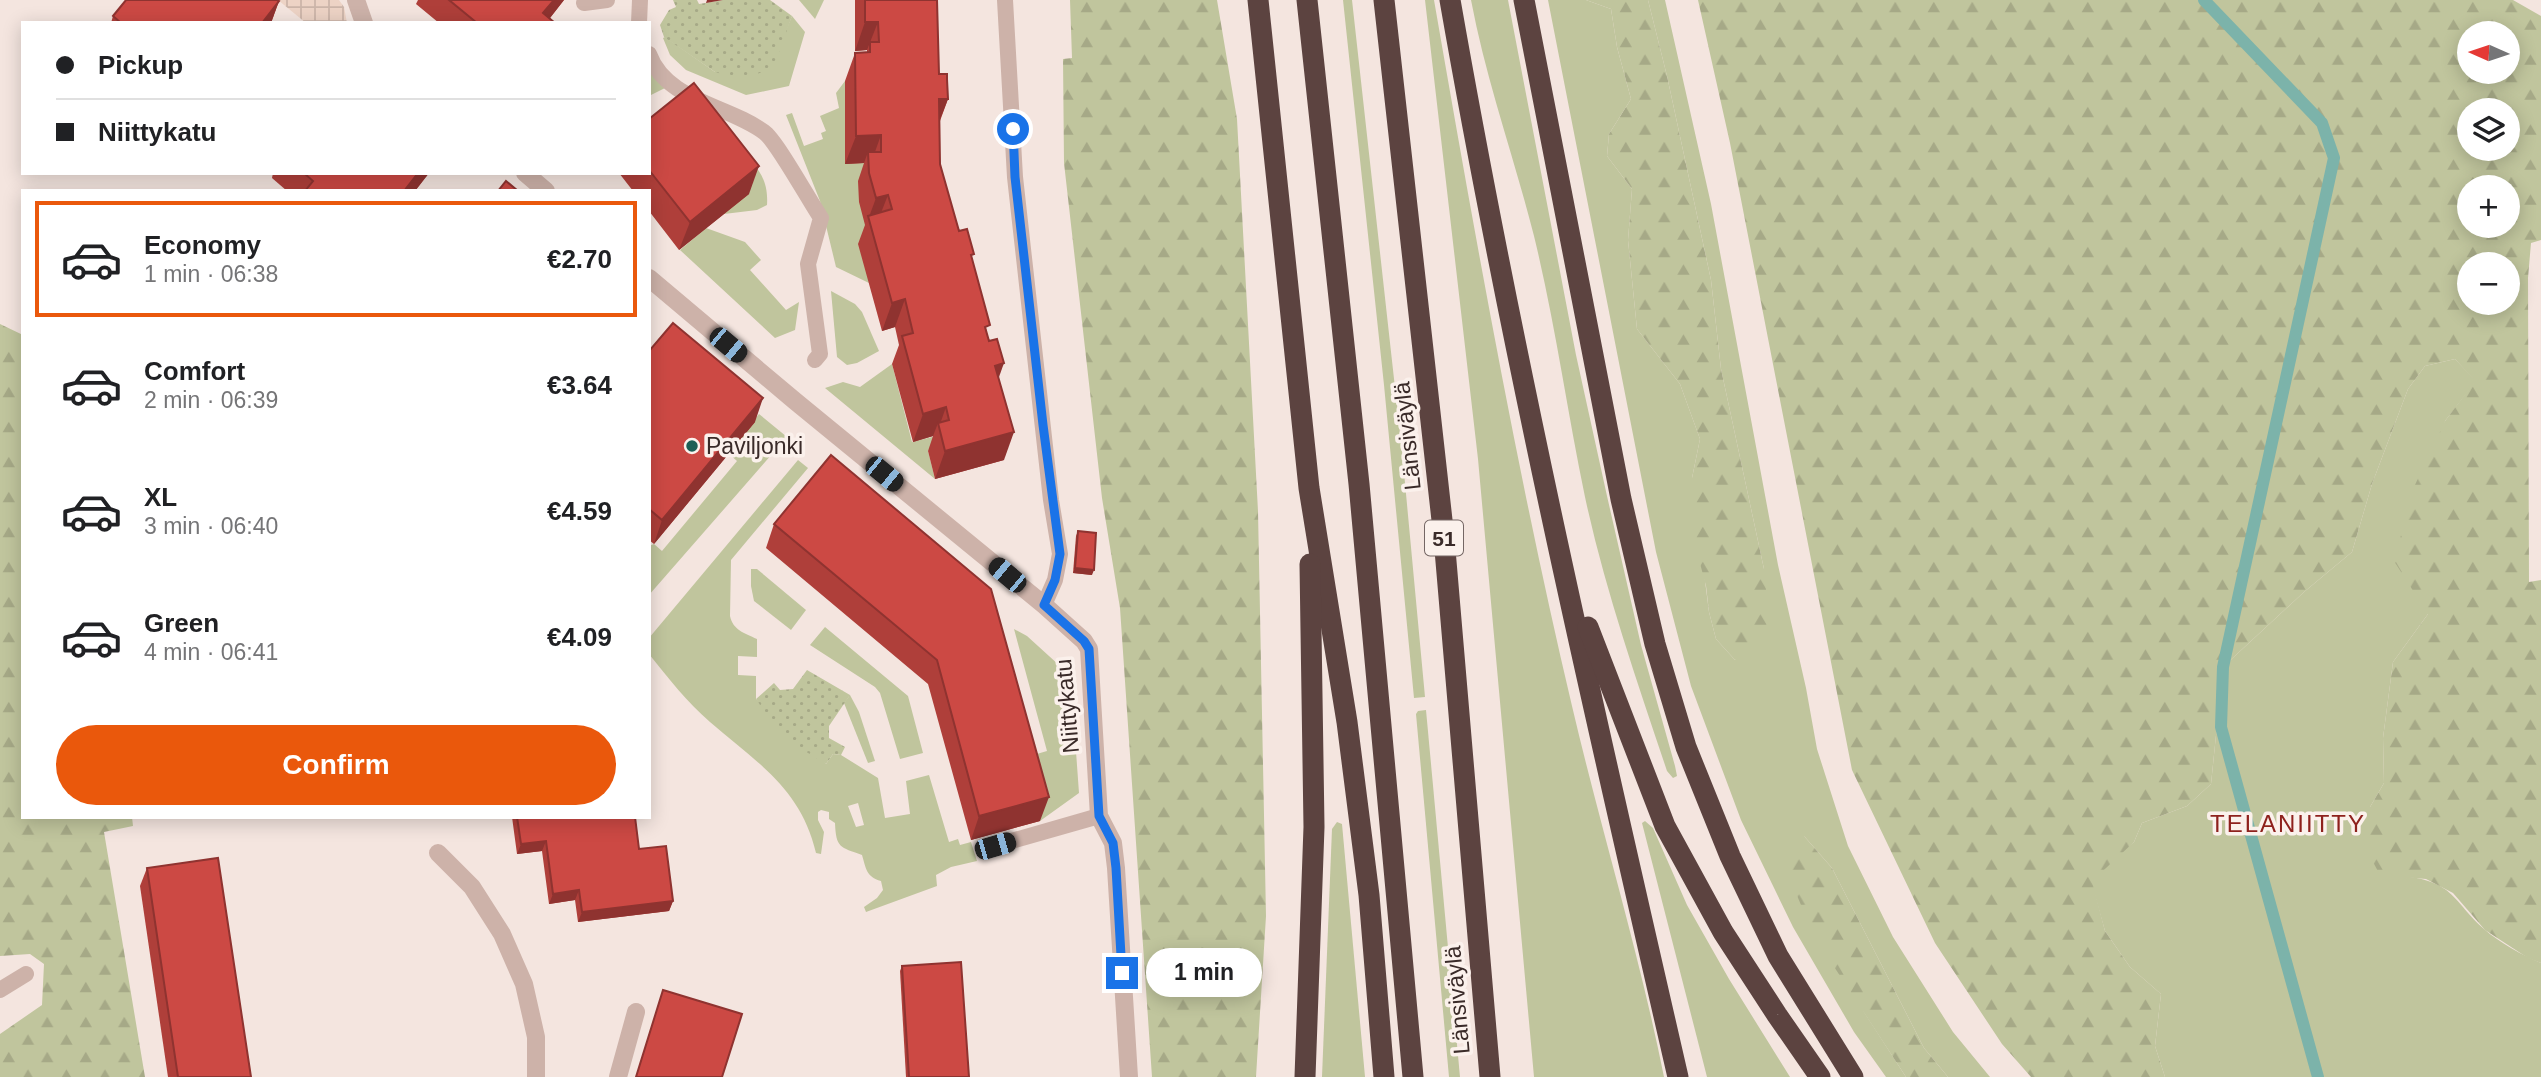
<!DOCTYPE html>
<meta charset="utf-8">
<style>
:root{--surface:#fff;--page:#f6f6f6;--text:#202124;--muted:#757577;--line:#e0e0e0;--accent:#ea580c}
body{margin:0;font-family:Arial,sans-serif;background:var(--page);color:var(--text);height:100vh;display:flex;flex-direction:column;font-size:26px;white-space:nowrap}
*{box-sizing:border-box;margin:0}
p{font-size:23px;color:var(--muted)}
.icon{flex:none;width:38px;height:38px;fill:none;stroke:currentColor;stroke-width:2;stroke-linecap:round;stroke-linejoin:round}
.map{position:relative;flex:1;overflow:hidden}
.drawer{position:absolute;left:21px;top:189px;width:630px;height:630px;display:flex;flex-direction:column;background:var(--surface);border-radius:0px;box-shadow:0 4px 18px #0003}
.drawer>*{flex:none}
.hud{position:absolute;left:21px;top:21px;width:630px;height:154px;border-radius:0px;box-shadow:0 4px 18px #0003;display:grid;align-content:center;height:154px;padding:0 35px;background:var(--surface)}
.needle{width:46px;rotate:273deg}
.controls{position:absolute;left:2457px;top:21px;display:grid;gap:14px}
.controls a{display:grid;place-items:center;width:63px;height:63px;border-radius:50%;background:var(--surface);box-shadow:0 4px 18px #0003;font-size:35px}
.end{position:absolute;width:32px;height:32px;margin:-16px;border:9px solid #1a73e8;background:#fff;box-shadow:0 0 0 4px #fff}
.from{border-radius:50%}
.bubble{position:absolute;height:49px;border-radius:24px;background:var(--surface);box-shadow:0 4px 18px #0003;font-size:23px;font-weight:800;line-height:49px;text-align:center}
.car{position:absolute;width:21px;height:42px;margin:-21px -10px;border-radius:9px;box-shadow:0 0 5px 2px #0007;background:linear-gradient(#222 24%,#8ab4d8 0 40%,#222 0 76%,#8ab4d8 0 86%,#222 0)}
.hud b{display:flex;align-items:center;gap:24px;height:66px;font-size:26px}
.hud b+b{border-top:2px solid var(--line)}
.hud i{width:18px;height:18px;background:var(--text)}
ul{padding:12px 0 0;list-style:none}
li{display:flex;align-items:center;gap:21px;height:116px;margin:0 14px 10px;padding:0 21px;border:4px solid transparent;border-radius:0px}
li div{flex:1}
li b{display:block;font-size:26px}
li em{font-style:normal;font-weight:800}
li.current{border-color:var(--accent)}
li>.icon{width:63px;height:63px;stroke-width:1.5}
.button{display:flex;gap:14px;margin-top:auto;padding:14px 35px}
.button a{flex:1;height:80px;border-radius:42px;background:var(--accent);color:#fff;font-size:28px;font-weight:800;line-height:80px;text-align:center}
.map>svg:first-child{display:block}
</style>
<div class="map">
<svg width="2541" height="1077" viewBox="0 0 2541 1077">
<defs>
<pattern id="forest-firs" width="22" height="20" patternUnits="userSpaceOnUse" patternTransform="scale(1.75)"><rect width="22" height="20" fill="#c0c59d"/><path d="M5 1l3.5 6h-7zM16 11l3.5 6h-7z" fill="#a6a987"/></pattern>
<pattern id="park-dots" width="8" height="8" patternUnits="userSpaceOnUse" patternTransform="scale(1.75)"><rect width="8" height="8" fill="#c0c59d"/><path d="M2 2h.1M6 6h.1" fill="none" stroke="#a6a987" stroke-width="1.8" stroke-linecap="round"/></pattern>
<pattern id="plaza-grid" width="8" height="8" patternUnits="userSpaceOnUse" patternTransform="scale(1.75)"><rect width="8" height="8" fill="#edd3c5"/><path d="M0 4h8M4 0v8" fill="none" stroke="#ccb5a9"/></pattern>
</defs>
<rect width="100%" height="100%" fill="#f4e5df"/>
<g fill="#c0c59d" fill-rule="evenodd">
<polygon points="799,0 824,0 815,19"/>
<polygon points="1343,0 1352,0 1402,451 1425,697 1414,698 1384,385"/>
<path d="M1425 0H1434C1475 236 1517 473 1572 706 1601 830 1639 952 1664 1077H1534L1478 459Z"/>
<path d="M1471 0H1508L1576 355 1607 496 1641 645 1675 766 1677 776 1673 778 1667 771C1637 681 1605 590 1585 497 1567 410 1555 322 1534 236 1514 157 1486 80 1471 0Z"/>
<polygon points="1548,0 1586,0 1611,9 1617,47 1631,99 1609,134 1607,156 1632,189 1628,240 1637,329 1680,384 1700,439 1692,478 1709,612 1716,639 1735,660 1764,569 1721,369 1711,280 1667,76 1648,0 1665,0 1711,204 1778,565 1806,688 1817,749 1848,846 1893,937 1953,1032 1990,1077 1948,1077 1924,1048 1832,868 1804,836 1864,1012 1906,1077 1886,1077 1854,1032 1793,927 1741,820 1691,686 1656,552"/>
<polygon points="792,16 805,32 789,86 746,95 686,70 670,55 663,38 665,37 715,72 787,28"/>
<polygon points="649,66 665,88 649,96"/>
<polygon points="845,81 845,163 871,163 865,226 869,283 836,267 820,201 786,115 792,113 804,146 823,139 821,133 826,131 820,116 839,108 836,93"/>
<path d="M734 143C753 164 769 174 767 205L757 210 724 214Z"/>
<polygon points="706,228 745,242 761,260 750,270 786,310 799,302 795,330 775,338 680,250"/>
<polygon points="831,291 855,304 862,312 879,351 857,363 847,365 837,357"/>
<path d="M2455 359 2476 381 2445 421 2428 614 2393 662 2383 738 2384 783 2370 807 2405 876C2455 883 2452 900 2484 929 2500 943 2522 955 2541 963V1077H2165L2155 1046 2161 994 2130 967 2105 931 2091 881 2105 865 2134 842 2142 823 2187 806 2211 784 2223 667 2304 592 2352 552 2372 484 2408 389 2425 366Z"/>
<polygon points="892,364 912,442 936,436 928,451 935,479 825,388 843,382 860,387"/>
<polygon points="759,414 787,437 649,595 649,546 654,544 662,551 737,461 728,453"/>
<path d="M798 460 808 468 731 560 730 616C733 630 744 633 757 639V657L738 656V675L756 676V699L826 764 833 754 841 755 878 778 885 818 910 814 906 781 929 775 949 842 958 839 960 845 971 842 977 861 951 867 936 875 937 886 866 912 864 907 877 898 883 890 881 881C866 877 866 868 862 855 840 847 836 848 835 823L829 819V812L821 810 818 812V820L824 832 821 854 816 853C801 788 757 763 710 722 688 703 668 678 649 654V638ZM858 803 864 825 856 827 848 806Z"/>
<polygon points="751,569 757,569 806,610 791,630 754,601 751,586"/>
<polygon points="825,627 908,696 923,753 900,759 880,693 875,687 810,645"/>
<polygon points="1014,629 1027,636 1060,666 1063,693 1072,696 1079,793 1040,821 1034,799 1049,795 1042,771 1027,775 1023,758 1047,751"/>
<polygon points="850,695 859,712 875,761 868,763 844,703"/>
<polygon points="1426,710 1460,1077 1449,1077 1416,714 1418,711"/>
<polygon points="1645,821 1653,828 1687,905 1729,979 1790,1077 1707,1077 1642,823"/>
<polygon points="1337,822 1342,824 1365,1077 1322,1077 1332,829"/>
</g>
<g fill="url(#forest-firs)" fill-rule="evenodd">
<polygon points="1070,0 1217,0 1237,119 1258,511 1266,916 1256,1077 1152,1077 1120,608 1102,498 1064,163 1063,59 1072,58"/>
<polygon points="1586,0 1648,0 1667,76 1711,280 1721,369 1764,569 1769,622 1735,660 1716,639 1709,612 1706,586 1692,533 1692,478 1700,439 1680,384 1637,329 1628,240 1632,189 1607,156 1609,134 1631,99 1617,47 1611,9"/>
<path d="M1698 0H2513L2541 16V240L2531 243 2528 278 2529 582 2541 580V963L2528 958 2485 930 2453 893 2426 879 2380 875 2366 849 2370 807 2384 783 2383 738 2393 662 2428 614 2394 561 2414 487 2445 421 2475 381 2455 359 2425 366 2408 389 2372 484 2352 552 2304 592 2223 667 2211 784 2187 806 2142 823 2134 842 2092 881 2105 931 2130 967 2161 994 2155 1046 2165 1077H2031L2002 1044 1935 943 1852 770 1730 143ZM2508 33V72H2469V33ZM2508 110V149H2469V110ZM2508 187V226H2469V187ZM2508 264V303H2469V264Z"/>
<polygon points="0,324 23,335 23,817 132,817 133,826 104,832 145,1077 0,1077 0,1034 42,1005 44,964 30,954 0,956"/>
<polygon points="1804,836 1832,868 1924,1048 1948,1077 1906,1077 1814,936 1788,874 1787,846"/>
</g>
<g fill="url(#park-dots)">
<polygon points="673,0 697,0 699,4 723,0 770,0 792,16 773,69 739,79 715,72 664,37 660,25 669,10 676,7"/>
<polygon points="807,670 850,695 829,726 829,738 845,747 841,755 833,754 826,764 782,737 756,699 774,683 780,690 793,689"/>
</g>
<polygon fill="url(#plaza-grid)" points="278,0 339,0 344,7 347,23 306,23"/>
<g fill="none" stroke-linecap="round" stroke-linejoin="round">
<polyline stroke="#7cb3aa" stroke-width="12" points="2204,0 2322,123 2334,158 2223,667 2221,727 2318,1077"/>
<g stroke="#cdb2a9" stroke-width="16">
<polyline points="1005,0 1015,177 1051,500 1060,554 1055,580 1044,605"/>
<polyline points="584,3 607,0"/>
<polyline points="639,23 640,0"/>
<path d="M649 54C666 101 728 105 764 132 776 140 810 202 821 218L808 264 820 354 815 360"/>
<polyline points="994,846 1099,816"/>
<polyline points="0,990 26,974"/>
</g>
<g stroke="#cdb2a9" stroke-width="18">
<polyline points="356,0 364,23"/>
<polyline points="525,173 546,191"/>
<polyline points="649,278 795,401 1044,605 1084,641 1089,649 1099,816 1113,843 1116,868 1129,1077"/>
<polyline points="438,853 472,887 502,934 524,984 536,1037 536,1077"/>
<polyline points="618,1077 636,1012"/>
</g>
<g stroke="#5c4340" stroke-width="21">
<polyline points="1258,0 1309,488 1347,722 1369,895 1384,1077"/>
<polyline points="1307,0 1359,484 1413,1077"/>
<polyline points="1384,0 1444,538 1490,1077"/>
<path d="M1450 0C1513 360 1596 721 1678 1077"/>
<polyline points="1524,0 1621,499 1655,644 1686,747 1730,856 1778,956 1853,1077"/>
<polyline points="1588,627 1665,826 1723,932 1777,1015 1820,1077"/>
<polyline points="1305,1077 1314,827 1310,564"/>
</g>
</g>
<g fill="#af3f3a">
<polygon points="418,0 564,0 550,18 555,23 439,23 416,4"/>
<polygon points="855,0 937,0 939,74 948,99 940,121 940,164 959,231 972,259 987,333 999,379 1004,460 935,479 928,451 933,436 913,442 892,364 899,345 895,327 882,331 858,244 865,225 859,202 858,181 864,163 845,164 845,81 855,53 867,52 867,50 855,51"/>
<polygon points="279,1 271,23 111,23 113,16"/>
<polygon points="649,119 749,194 679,250 649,211 649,191 633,191 619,173 649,173"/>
<polygon points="273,173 429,173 415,191 287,191 272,178"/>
<polygon points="649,351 755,422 654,544 649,540"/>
<polygon points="831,455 1040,821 971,840 928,684 766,548 774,524"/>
<polygon points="1078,531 1092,575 1073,573 1076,536"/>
<polygon points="512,817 635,817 639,849 673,901 669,911 578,922 575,900 549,904 542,851 517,854"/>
<polygon points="147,868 251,1077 168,1077 140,886"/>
<polygon points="902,966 969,1077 906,1077 900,971"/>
<polygon points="663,990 722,1077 636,1077"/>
</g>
<g fill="#8f3330">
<polygon points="554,0 564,0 546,23 543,13"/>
<polygon points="707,0 723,0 706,3"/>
<polygon points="279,1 271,23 262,23"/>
<polygon points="865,22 878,22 867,50 855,51"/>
<polygon points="939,99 948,99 937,127"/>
<polygon points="881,135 871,163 868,152 864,163 845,164 856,136"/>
<polygon points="759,166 749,194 679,250 690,222"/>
<polygon points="418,173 429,173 415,191 404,191"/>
<polygon points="888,195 877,223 869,217 876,198"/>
<polygon points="905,299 895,327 882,331 892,303"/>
<polygon points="1004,363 994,391 995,366"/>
<polygon points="763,398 755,422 654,544 662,520"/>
<polygon points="946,407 939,427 938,423 933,436 913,442 923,414"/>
<polygon points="1014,432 1004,460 935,479 945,451"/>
<polygon points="1075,568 1094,570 1092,575 1073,573"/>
<polygon points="1049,797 1040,821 971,840 979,816"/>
<polygon points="546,841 542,851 517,854 521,844"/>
<polygon points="579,890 575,900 549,904 553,894"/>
<polygon points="673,901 669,911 578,922 582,912"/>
</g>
<g fill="#cc4944" stroke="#8f3330" stroke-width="2">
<polygon points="126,0 277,0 279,1 262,23 121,23 113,16"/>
<polygon points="449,0 554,0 543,13 555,23 477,23"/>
<polygon points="865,0 937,0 939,74 947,74 947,79 948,99 939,99 940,164 959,231 967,229 974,254 971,255 990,325 985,327 989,341 997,339 1004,363 995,366 1014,432 945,451 938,423 949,420 946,407 923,414 902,336 913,333 905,299 892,303 868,216 892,209 888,195 876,198 869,173 868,152 881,152 881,135 856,136 855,53 870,52 870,42 879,42 878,22 865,22"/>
<polygon points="694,83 759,166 690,222 649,170 649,119"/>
<polygon points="304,173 418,173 404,191 305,191 313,181"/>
<polygon points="506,181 518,191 498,191"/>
<polygon points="673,323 763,398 662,520 649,509 649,351"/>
<polygon points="831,455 991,589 1049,797 979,816 937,660 774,524"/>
<polygon points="1078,531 1096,533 1094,570 1075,568"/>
<polygon points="517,817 635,817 639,849 666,846 673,901 582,912 579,890 553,894 546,841 521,844"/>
<polygon points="218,858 251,1077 178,1077 147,868"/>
<polygon points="961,962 969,1077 909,1077 902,966"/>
<polygon points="663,990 742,1014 722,1077 636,1077"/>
</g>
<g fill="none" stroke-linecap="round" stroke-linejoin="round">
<polyline stroke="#1a73e8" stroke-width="9" points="1013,129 1015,177 1043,425 1060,554 1055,580 1044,605 1084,641 1089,649 1099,816 1113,843 1116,868 1122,973"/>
</g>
<circle fill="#1c5f55" stroke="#fbf1ec" stroke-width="2.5" cx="692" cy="446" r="7"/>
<g text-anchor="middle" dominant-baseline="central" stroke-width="7" stroke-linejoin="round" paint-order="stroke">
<rect fill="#fbf1ec" stroke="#746664" stroke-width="2" x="1425" y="520.5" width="38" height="35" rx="5"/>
<g font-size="21" font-weight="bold" fill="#3a2b29">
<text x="1444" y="538">51</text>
</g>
<g font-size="23" fill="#3a2b29" stroke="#fbf1ec">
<text transform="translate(1407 436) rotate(-96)">Länsiväylä</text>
<text transform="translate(1067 706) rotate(-95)">Niittykatu</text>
<text transform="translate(1457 1000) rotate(-95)">Länsiväylä</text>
</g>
<g font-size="23" fill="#3a2b29" stroke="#fbf1ec" text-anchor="start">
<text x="706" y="446">Paviljonki</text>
</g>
<g font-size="24" letter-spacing="2" fill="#8e211d" stroke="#fbf1ec">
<text x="2288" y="823">TELANIITTY</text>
</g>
</g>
</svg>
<div class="controls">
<a><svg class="needle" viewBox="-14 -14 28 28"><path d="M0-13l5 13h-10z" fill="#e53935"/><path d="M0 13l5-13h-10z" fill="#757577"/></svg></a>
<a><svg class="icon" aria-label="layers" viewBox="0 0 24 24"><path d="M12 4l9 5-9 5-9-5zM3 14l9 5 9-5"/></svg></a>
<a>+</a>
<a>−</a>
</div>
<i class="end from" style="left:1013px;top:129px"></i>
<i class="end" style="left:1122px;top:973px"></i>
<div class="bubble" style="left:1146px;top:948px;width:116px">1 min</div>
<i class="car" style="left:728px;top:345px;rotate:130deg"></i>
<i class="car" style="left:884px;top:474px;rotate:129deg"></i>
<i class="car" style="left:1007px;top:575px;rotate:310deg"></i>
<i class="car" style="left:995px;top:846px;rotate:74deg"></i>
<div class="hud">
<b><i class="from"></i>Pickup</b>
<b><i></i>Niittykatu</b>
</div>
<section class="drawer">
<ul>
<li class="current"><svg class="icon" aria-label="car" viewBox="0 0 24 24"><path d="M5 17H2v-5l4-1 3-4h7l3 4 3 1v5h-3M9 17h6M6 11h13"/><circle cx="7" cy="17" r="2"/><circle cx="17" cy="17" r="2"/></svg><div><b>Economy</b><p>1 min · 06:38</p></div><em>€2.70</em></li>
<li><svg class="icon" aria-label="car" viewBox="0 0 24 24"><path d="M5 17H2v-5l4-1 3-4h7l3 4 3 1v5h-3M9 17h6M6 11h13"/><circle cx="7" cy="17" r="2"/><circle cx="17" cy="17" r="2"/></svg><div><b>Comfort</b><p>2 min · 06:39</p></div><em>€3.64</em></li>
<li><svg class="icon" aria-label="car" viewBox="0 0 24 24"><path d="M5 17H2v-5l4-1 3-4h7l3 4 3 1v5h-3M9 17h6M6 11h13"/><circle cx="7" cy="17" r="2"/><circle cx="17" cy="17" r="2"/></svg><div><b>XL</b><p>3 min · 06:40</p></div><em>€4.59</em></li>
<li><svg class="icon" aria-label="car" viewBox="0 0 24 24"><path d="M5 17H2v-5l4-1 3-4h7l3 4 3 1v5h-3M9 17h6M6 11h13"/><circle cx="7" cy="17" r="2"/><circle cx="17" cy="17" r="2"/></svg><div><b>Green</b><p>4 min · 06:41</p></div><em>€4.09</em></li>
</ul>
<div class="button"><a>Confirm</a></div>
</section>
</div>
